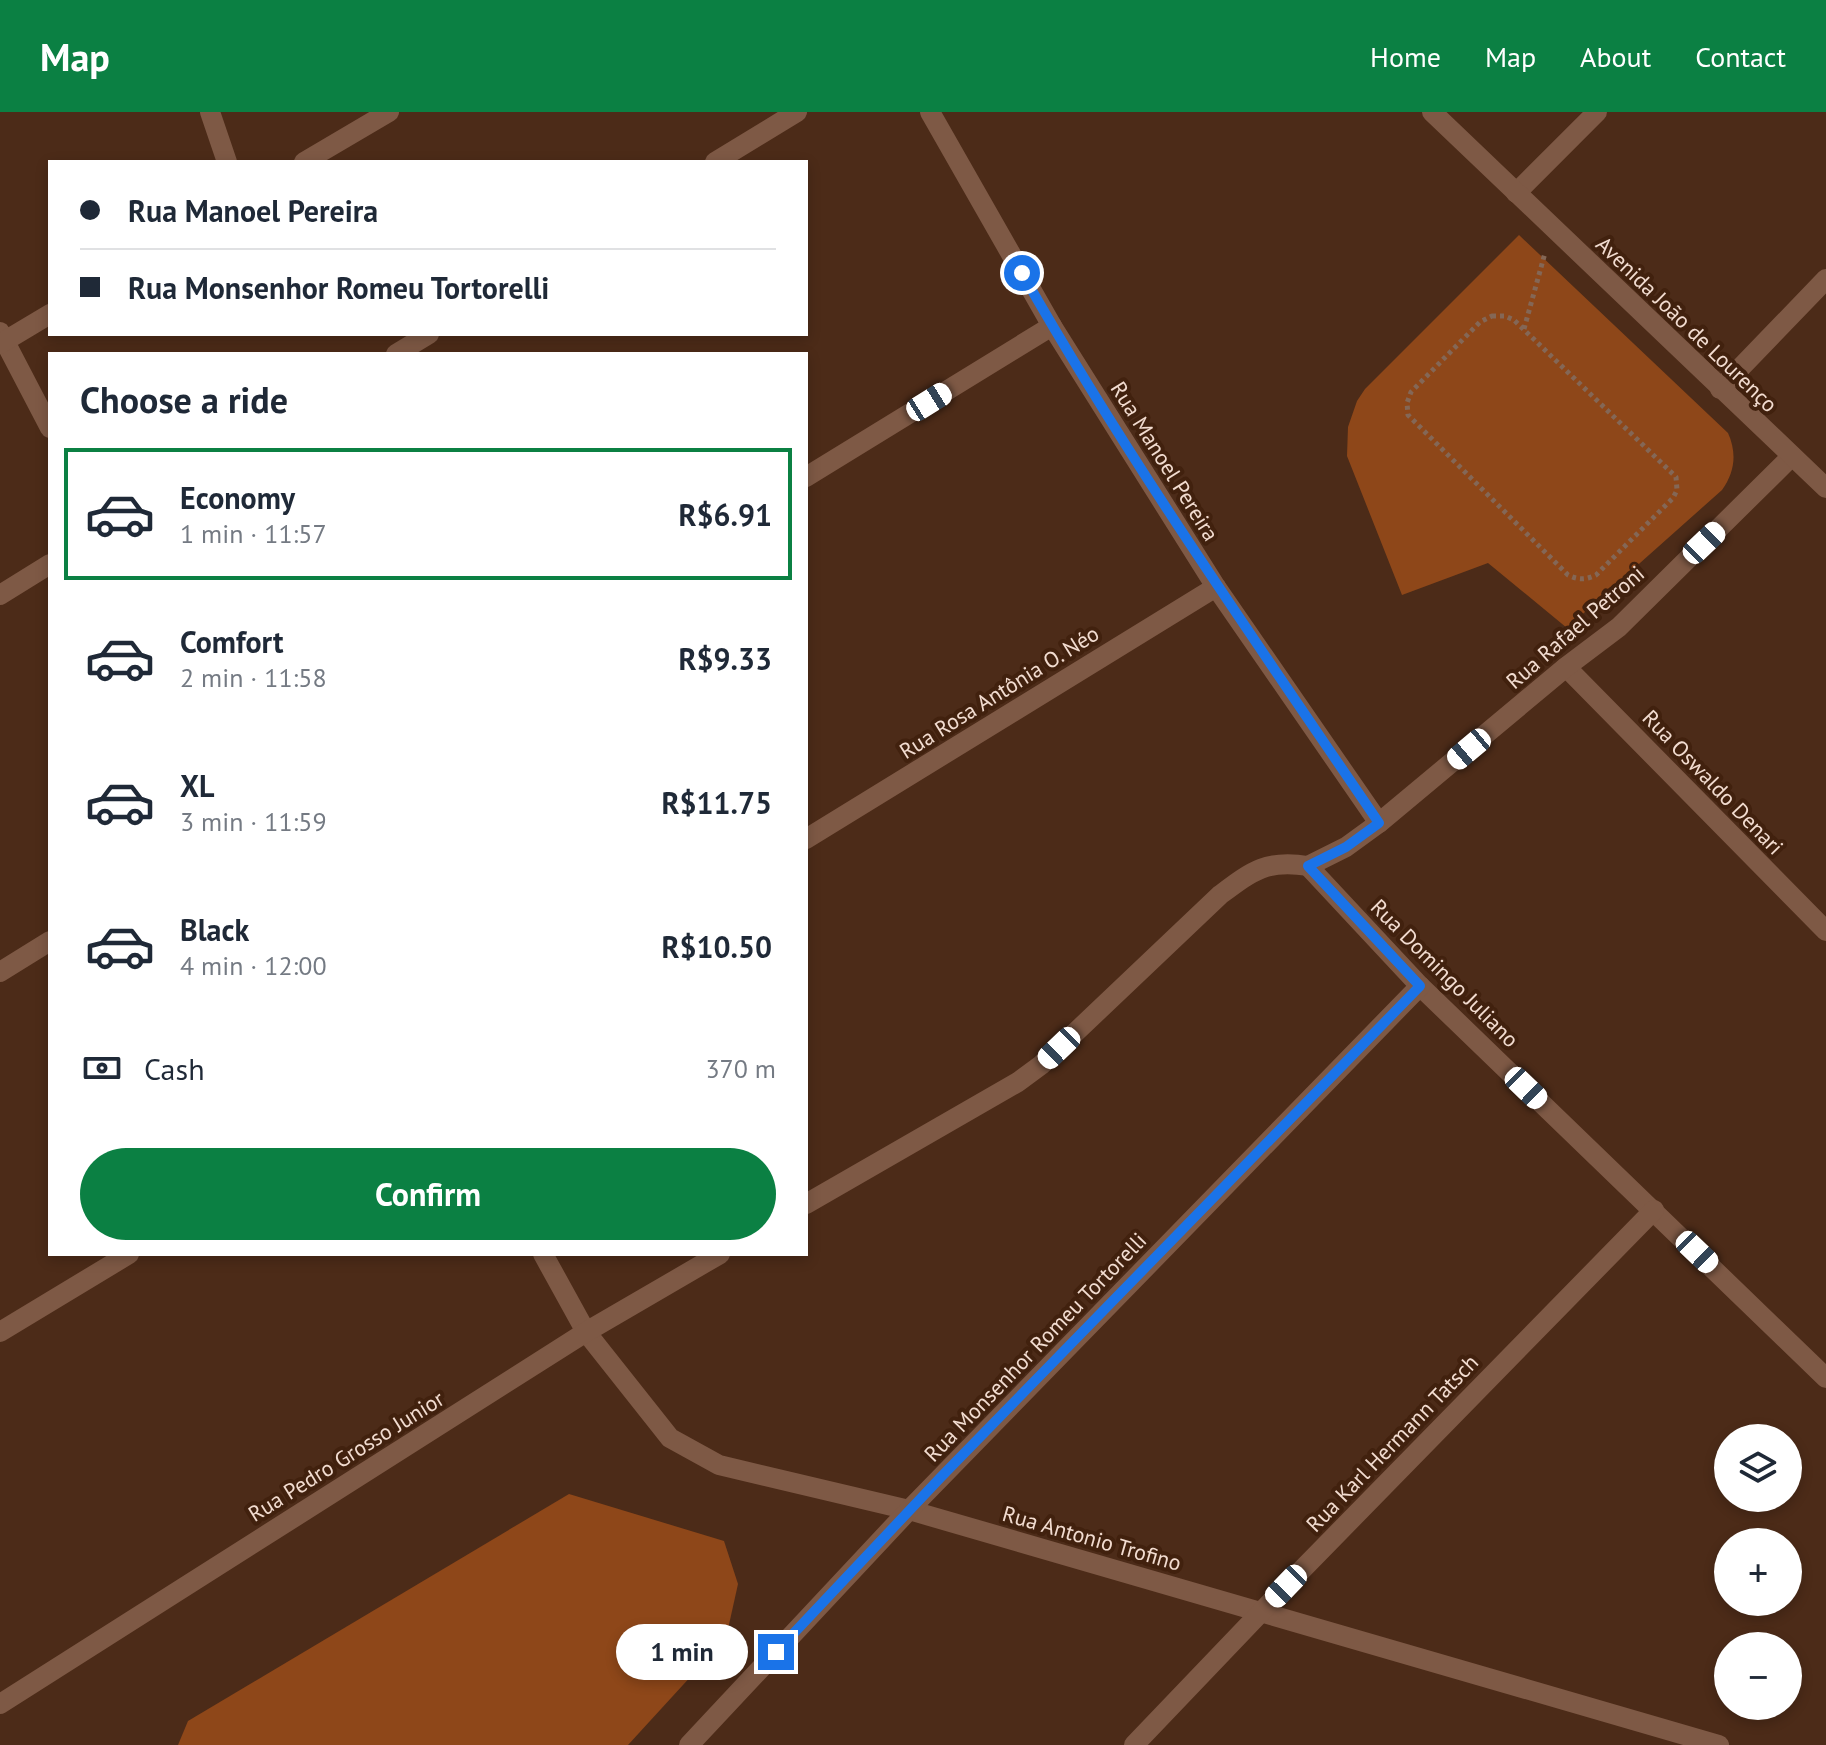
<!DOCTYPE html>
<meta charset="utf-8">
<style>
:root{--surface:#fff;--page:#f2f2f3;--text:#1f2937;--muted:#747a83;--line:#e0e1e3;--accent:#0b8043}
body{margin:0;font-family:"PT Sans",sans-serif;background:var(--page);color:var(--text);height:100vh;display:flex;flex-direction:column;font-size:30px;white-space:nowrap}
*{box-sizing:border-box;margin:0}
p{font-size:26px;color:var(--muted)}
.icon{flex:none;width:44px;height:44px;fill:none;stroke:currentColor;stroke-width:2;stroke-linecap:round;stroke-linejoin:round}
.map{position:relative;flex:1;overflow:hidden}
.sheet{position:absolute;left:48px;top:240px;width:760px;height:904px;display:flex;flex-direction:column;background:var(--surface);border-radius:0px;box-shadow:0 4px 12px #0003}
.sheet>*{flex:none}
.top-card{position:absolute;left:48px;top:48px;width:760px;height:176px;border-radius:0px;box-shadow:0 4px 12px #0003;display:grid;align-content:center;height:176px;padding:0 32px;background:var(--surface)}
.buttons{position:absolute;left:1714px;top:1312px;display:grid;gap:16px}
.buttons a{display:grid;place-items:center;width:88px;height:88px;border-radius:50%;background:var(--surface);box-shadow:0 4px 12px #0003;font-size:40px}
.end{position:absolute;width:36px;height:36px;margin:-18px;border:10px solid #1a73e8;background:#fff;box-shadow:0 0 0 4px #fff}
.from{border-radius:50%}
.bubble{position:absolute;height:56px;border-radius:28px;background:var(--surface);box-shadow:0 4px 12px #0003;font-size:26px;font-weight:700;line-height:56px;text-align:center}
.car{position:absolute;width:24px;height:48px;margin:-24px -12px;border-radius:10px;box-shadow:0 0 6px 2px #0007;background:linear-gradient(#fff 24%,#345 0 40%,#fff 0 76%,#345 0 86%,#fff 0)}
.top-card b{display:flex;align-items:center;gap:28px;height:76px;font-size:30px}
.top-card b+b{border-top:2px solid var(--line)}
.top-card i{width:20px;height:20px;background:var(--text)}
ul{padding:0;list-style:none}
li{display:flex;align-items:center;gap:24px;height:132px;margin:0 16px 12px;padding:0 16px;border:4px solid transparent;border-radius:0px}
li div{flex:1}
li b{display:block;font-size:30px}
li em{font-style:normal;font-weight:700}
li.current{border-color:var(--accent)}
li>.icon{width:72px;height:72px;stroke-width:1.5}
h2{padding:0 32px;font-size:36px;line-height:96px}
.pay{display:flex;align-items:center;gap:20px;height:88px;padding:0 32px;font-size:30px}
.pay p{margin-inline-start:auto}
.cta{display:flex;gap:16px;margin-top:auto;padding:16px 32px}
.cta a{flex:1;height:92px;border-radius:48px;background:var(--accent);color:#fff;font-size:32px;font-weight:700;line-height:92px;text-align:center}
header{display:flex;align-items:center;gap:48px;box-sizing:border-box;height:112px;padding:0 40px;background:var(--accent);color:#fff}
header strong{font-size:38px}
nav{display:flex;gap:44px;margin-inline-start:auto;font-size:28px}
.map>svg:first-child{display:block}
</style>
<header>
<strong>Map</strong>
<nav><a>Home</a><a>Map</a><a>About</a><a>Contact</a></nav>
</header>
<div class="map">
<svg width="1826" height="1633" viewBox="0 0 1826 1633">
<rect width="100%" height="100%" fill="#4c2b18"/>
<g fill="#8e4719">
<path d="M1519 123 1728 321C1737 341 1735 360 1722 378L1567 516 1488 451 1402 483 1347 344 1348 315 1357 289 1365 277Z"/>
<polygon points="569,1382 724,1429 738,1472 726,1526 628,1633 178,1633 188,1609"/>
</g>
<g fill="none" stroke-linecap="round" stroke-linejoin="round">
<g stroke="#846756" stroke-width="5" stroke-dasharray="4 4" stroke-linecap="butt">
<path d="M1492 204H1505L1514 208 1676 365 1677 378 1673 386 1596 463C1586 468 1578 468 1568 463L1408 303 1407 291 1411 280 1480 210Z"/>
<polyline points="1524,217 1545,141"/>
</g>
<g stroke="#7e5945" stroke-width="20">
<polyline points="210,0 227,50"/>
<polyline points="930,0 1052,214 1216,475 1379,711"/>
<polyline points="715,50 797,0"/>
<polyline points="1516,81 1597,0"/>
<polyline points="0,220 50,316"/>
<polyline points="396,242 429,222"/>
<polyline points="1720,277 1826,167"/>
<polyline points="806,365 1052,214"/>
<polyline points="0,483 50,452"/>
<polyline points="1566,555 1826,819"/>
<polyline points="806,727 1216,475"/>
<polyline points="1308,754 1420,874 1826,1266"/>
<polyline points="1308,754 1346,735 1379,711 1566,555 1619,515 1792,344"/>
<polyline points="0,860 50,829"/>
<path d="M806 1092 1018 970 1041 953 1220 783C1252 759 1267 747 1308 754"/>
<polyline points="543,1142 586,1220 670,1326 719,1353 909,1398 1719,1633"/>
<polyline points="0,1220 129,1142"/>
<polyline points="0,1592 586,1220 720,1142"/>
<polyline points="689,1633 909,1398 1420,874"/>
<polyline points="1134,1633 1286,1474 1654,1098"/>
</g>
<g stroke="#7e5945" stroke-width="20">
<polyline points="1432,0 1826,376"/>
<polyline points="304,50 389,0"/>
<polyline points="0,232 50,202"/>
</g>
</g>
<g fill="none" stroke-linecap="round" stroke-linejoin="round">
<path stroke="#1a73e8" stroke-width="10" d="M776 1540 941 1365 1420 874 1308 754 1346 735 1379 711C1256 530 1130 351 1022 161"/>
</g>
<g text-anchor="middle" dominant-baseline="central" stroke-width="8" stroke-linejoin="round" paint-order="stroke">
<g font-size="22" fill="#f2dcd0" stroke="#41210e">
<text transform="translate(1687 212) rotate(44)">Avenida João de Lourenço</text>
<text transform="translate(1165 349) rotate(58)">Rua Manoel Pereira</text>
<text transform="translate(1575 515) rotate(-41)">Rua Rafael Petroni</text>
<text transform="translate(999 580) rotate(-32)">Rua Rosa Antônia O. Néo</text>
<text transform="translate(1713 670) rotate(46)">Rua Oswaldo Denari</text>
<text transform="translate(1445 861) rotate(45)">Rua Domingo Juliano</text>
<text transform="translate(1035 1235) rotate(-46)">Rua Monsenhor Romeu Tortorelli</text>
<text transform="translate(1392 1331) rotate(-46)">Rua Karl Hermann Tatsch</text>
<text transform="translate(346 1344) rotate(-32)">Rua Pedro Grosso Junior</text>
<text transform="translate(1092 1426) rotate(16)">Rua Antonio Trofino</text>
</g>
</g>
</svg>
<div class="buttons">
<a><svg class="icon" aria-label="layers" viewBox="0 0 24 24"><path d="M12 4l9 5-9 5-9-5zM3 14l9 5 9-5"/></svg></a>
<a>+</a>
<a>−</a>
</div>
<i class="end from" style="left:1022px;top:161px"></i>
<i class="end" style="left:776px;top:1540px"></i>
<div class="bubble" style="left:616px;top:1512px;width:132px">1 min</div>
<i class="car" style="left:929px;top:290px;rotate:58deg"></i>
<i class="car" style="left:1704px;top:431px;rotate:46deg"></i>
<i class="car" style="left:1469px;top:637px;rotate:230deg"></i>
<i class="car" style="left:1059px;top:936px;rotate:226deg"></i>
<i class="car" style="left:1526px;top:976px;rotate:134deg"></i>
<i class="car" style="left:1697px;top:1140px;rotate:134deg"></i>
<i class="car" style="left:1286px;top:1474px;rotate:224deg"></i>
<div class="top-card">
<b><i class="from"></i>Rua Manoel Pereira</b>
<b><i></i>Rua Monsenhor Romeu Tortorelli</b>
</div>
<section class="sheet">
<h2>Choose a ride</h2>
<ul>
<li class="current"><svg class="icon" aria-label="car" viewBox="0 0 24 24"><path d="M5 17H2v-5l4-1 3-4h7l3 4 3 1v5h-3M9 17h6M6 11h13"/><circle cx="7" cy="17" r="2"/><circle cx="17" cy="17" r="2"/></svg><div><b>Economy</b><p>1 min · 11:57</p></div><em>R$6.91</em></li>
<li><svg class="icon" aria-label="car" viewBox="0 0 24 24"><path d="M5 17H2v-5l4-1 3-4h7l3 4 3 1v5h-3M9 17h6M6 11h13"/><circle cx="7" cy="17" r="2"/><circle cx="17" cy="17" r="2"/></svg><div><b>Comfort</b><p>2 min · 11:58</p></div><em>R$9.33</em></li>
<li><svg class="icon" aria-label="car" viewBox="0 0 24 24"><path d="M5 17H2v-5l4-1 3-4h7l3 4 3 1v5h-3M9 17h6M6 11h13"/><circle cx="7" cy="17" r="2"/><circle cx="17" cy="17" r="2"/></svg><div><b>XL</b><p>3 min · 11:59</p></div><em>R$11.75</em></li>
<li><svg class="icon" aria-label="car" viewBox="0 0 24 24"><path d="M5 17H2v-5l4-1 3-4h7l3 4 3 1v5h-3M9 17h6M6 11h13"/><circle cx="7" cy="17" r="2"/><circle cx="17" cy="17" r="2"/></svg><div><b>Black</b><p>4 min · 12:00</p></div><em>R$10.50</em></li>
</ul>
<div class="pay"><svg class="icon" aria-label="cash" viewBox="0 0 24 24"><path d="M3 7h18v10H3z"/><circle cx="12" cy="12" r="2"/></svg>Cash<p>370 m</p></div>
<div class="cta"><a>Confirm</a></div>
</section>
</div>
